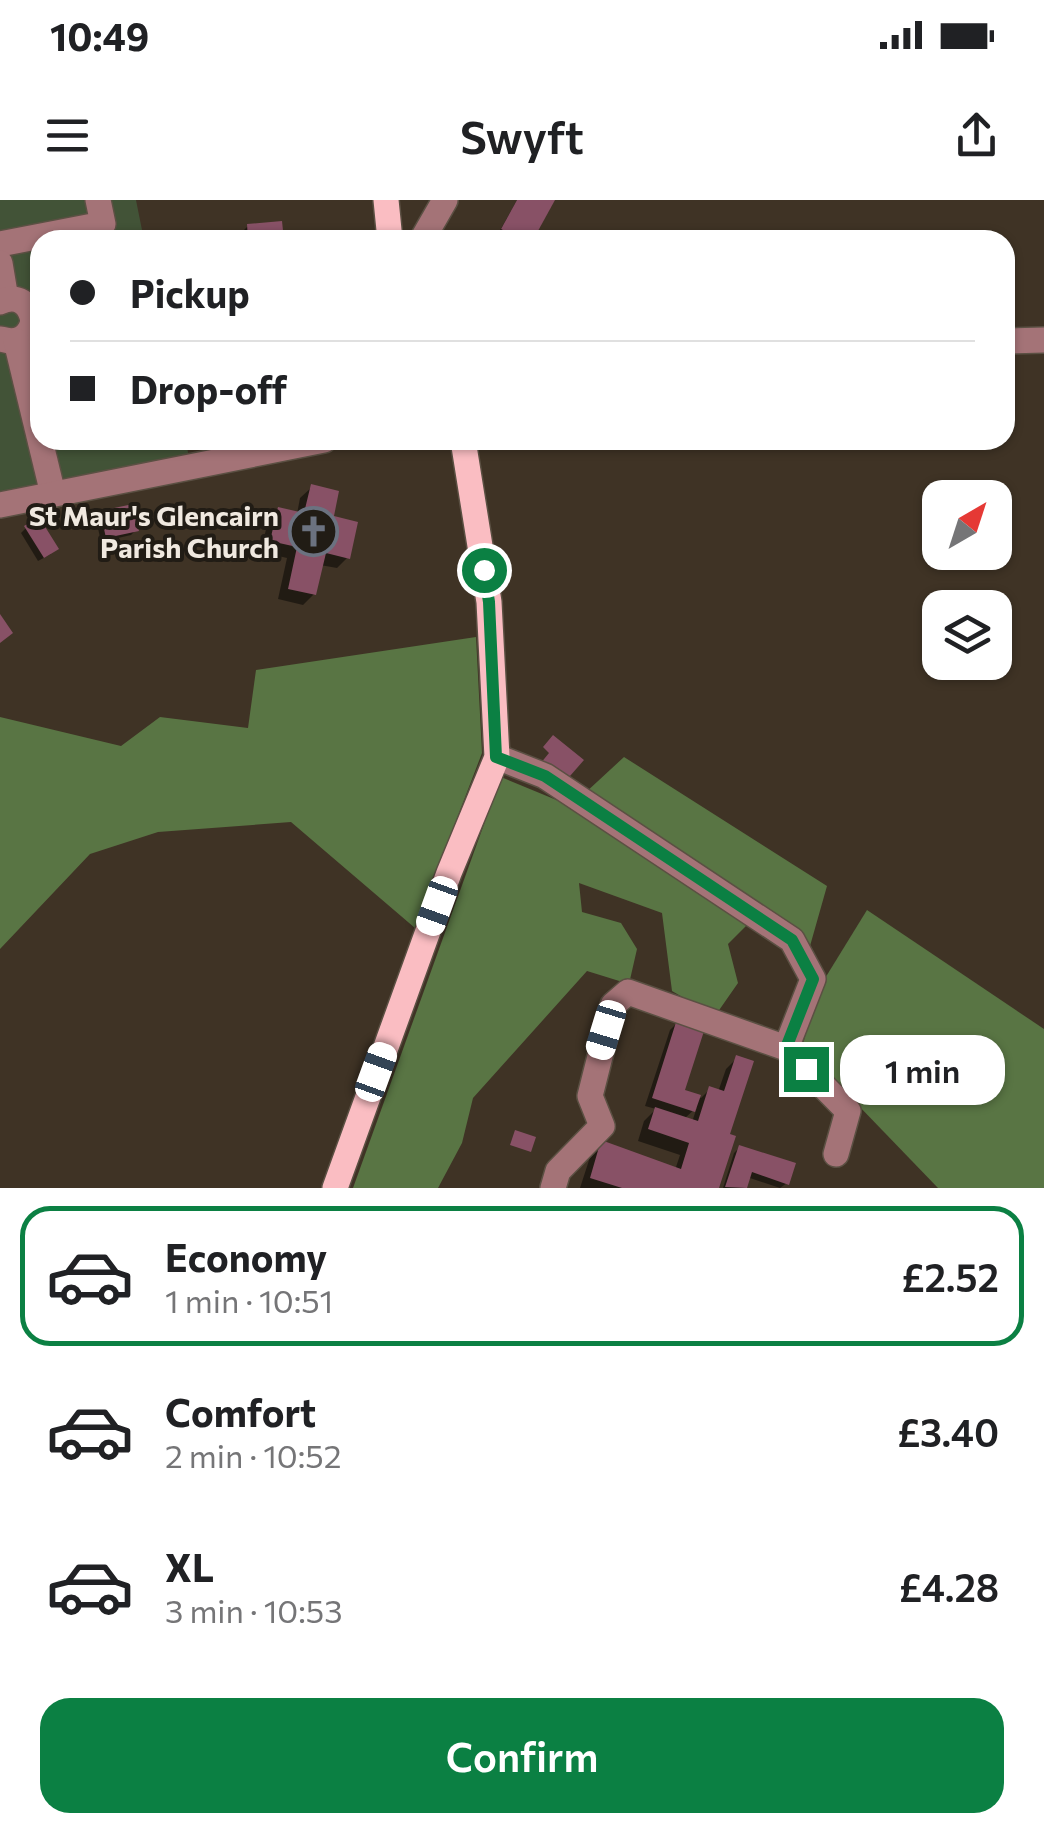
<!DOCTYPE html>
<meta charset="utf-8">
<style>
:root{--surface:#fff;--page:#f6f6f6;--text:#202124;--muted:#757577;--line:#e0e0e0;--accent:#0b8043}
body{margin:0;font-family:Commissioner,sans-serif;background:var(--page);color:var(--text);height:100vh;display:flex;flex-direction:column;font-size:38px;white-space:nowrap}
*{box-sizing:border-box;margin:0}
p{font-size:32px;color:var(--muted)}
.icon{flex:none;width:55px;height:55px;fill:none;stroke:currentColor;stroke-width:2;stroke-linecap:round;stroke-linejoin:round}
.map{position:relative;height:988px;overflow:hidden}
.sheet{display:flex;flex-direction:column;background:var(--surface);flex:1}
.sheet>*{flex:none}
.top-card{position:absolute;left:30px;top:30px;width:985px;height:220px;border-radius:30px;box-shadow:0 2px 8px #0004;display:grid;align-content:center;height:220px;padding:0 40px;background:var(--surface)}
.needle{width:65px;rotate:39deg}
.tools{position:absolute;left:922px;top:280px;display:grid;gap:20px}
.tools a{display:grid;place-items:center;width:90px;height:90px;border-radius:20px;background:var(--surface);box-shadow:0 2px 8px #0004;font-size:50px}
.end{position:absolute;width:45px;height:45px;margin:-22px;border:12px solid #0b8043;background:#fff;box-shadow:0 0 0 5px #fff}
.from{border-radius:50%}
.bubble{position:absolute;height:70px;border-radius:30px;background:var(--surface);box-shadow:0 2px 8px #0004;font-size:32px;font-weight:600;line-height:70px;text-align:center}
.car{position:absolute;width:30px;height:60px;margin:-30px -15px;border-radius:12px;box-shadow:0 0 8px 2px #0007;background:linear-gradient(#fff 24%,#345 0 40%,#fff 0 76%,#345 0 86%,#fff 0)}
.top-card b{display:flex;align-items:center;gap:35px;height:95px;font-size:38px}
.top-card b+b{border-top:2px solid var(--line)}
.top-card i{width:25px;height:25px;background:var(--text)}
ul{padding:18px 0 0;list-style:none}
li{display:flex;align-items:center;gap:30px;height:140px;margin:0 20px 15px;padding:0 20px;border:5px solid transparent;border-radius:30px}
li div{flex:1}
li b{display:block;font-size:38px}
li em{font-style:normal;font-weight:600}
li.active{border-color:var(--accent)}
li>.icon{width:90px;height:90px;stroke-width:1.5}
.cta{display:flex;gap:20px;margin-top:auto;padding:20px 40px}
.cta a{flex:1;height:115px;border-radius:30px;background:var(--accent);color:#fff;font-size:40px;font-weight:600;line-height:115px;text-align:center}
.status{display:flex;justify-content:space-between;align-items:center;height:70px;padding:0 50px;background:var(--surface);direction:ltr}
.status svg{height:28px;fill:currentColor}
header{display:flex;justify-content:space-between;align-items:center;height:130px;padding:0 40px;background:var(--surface);font-size:45px;font-weight:600}
.map>svg:first-child{display:block}
</style>
<div class="status"><b>10:49</b><svg viewBox="0 0 49 12"><path d="M0 12V9h3v3zM5 12V6h3v6zM10 12V3h3v9zM15 12V0h3v12zM26 1h20v11H26zM47 4h2v5h-2z"/></svg></div>
<header><svg class="icon" aria-label="menu" viewBox="0 0 24 24"><path d="M4 6h16M4 12h16M4 18h16"/></svg>Swyft<svg class="icon" aria-label="share" viewBox="0 0 24 24"><path d="M12 15V3M7 8l5-5 5 5M5 13v7h14v-7"/></svg></header>
<div class="map">
<svg width="1044" height="988" viewBox="0 0 1044 988">
<rect width="100%" height="100%" fill="#3f3325"/>
<polygon fill="#425337" points="0,0 136,0 144,40 40,40 40,240 185,240 189,256 0,293"/>
<g fill="#597544">
<polygon points="476,437 482,553 415,728 291,622 158,632 90,654 0,749 0,517 121,546 160,517 248,528 256,470"/>
<polygon points="624,557 827,686 810,746 764,708 728,744 738,783 715,816 672,791 662,713 579,683 582,712 621,723 637,749 629,784 587,771 473,898 462,943 438,988 353,988 501,577 571,606"/>
<polygon points="867,710 1044,829 1044,988 938,988 802,847 819,788"/>
</g>
<g fill="#0007" fill-rule="evenodd">
<polygon points="517,0 552,0 530,40 508,40 498,34"/>
<polygon points="248,26 282,40 240,40 240,34"/>
<polygon points="312,287 331,318 348,357 337,368 320,365 314,394 303,405 278,399 287,358 261,352 268,320 279,309 297,314 300,298"/>
<polygon points="101,314 136,330 131,335 101,342 96,319"/>
<polygon points="26,328 51,354 38,361 21,333"/>
<path d="M678 822 682 892 701 898 710 889 718 892 726 869 737 858 727 936 733 938 716 988H580L591 954 602 943 675 970 680 955 638 941 644 921 656 909 645 906 670 830ZM697 907 692 922 684 919Z"/>
<polygon points="739,948 787,983 780,988 747,977 744,988 723,988 734,953"/>
</g>
<g fill="#885166">
<polygon points="517,0 555,0 533,40 522,40 501,29"/>
<polygon points="282,21 284,40 248,40 247,24"/>
<polygon points="311,284 339,291 334,316 358,322 350,359 326,353 316,395 288,389 297,347 270,341 278,307 304,313"/>
<polygon points="133,304 139,331 106,338 100,311"/>
<polygon points="39,317 59,349 44,358 24,326"/>
<polygon points="0,414 13,433 0,443"/>
<polygon points="553,535 584,560 563,584 540,564 549,553 543,547"/>
<polygon points="677,819 705,828 685,890 701,895 695,912 652,898"/>
<polygon points="736,855 754,861 730,934 736,936 719,988 622,988 590,978 601,940 681,969 689,943 648,929 655,907 698,921 709,886 724,891"/>
<polygon points="515,930 536,937 531,952 510,945"/>
<polygon points="739,945 796,963 789,985 752,972 747,988 725,987"/>
</g>
<g fill="none" stroke-linecap="round" stroke-linejoin="round">
<defs>
<g id="minor">
<polyline points="422,40 445,0"/>
<polyline points="0,44 103,24 98,0"/>
<polyline points="0,63 6,99"/>
<path d="M0 102C17 94 30 103 33 121 29 138 17 144 1 139"/>
<polyline points="16,141 53,294"/>
<polyline points="1005,141 1044,140"/>
<polyline points="0,305 324,240"/>
<polyline points="497,557 545,576 792,740 813,779 786,848"/>
<polyline points="553,988 558,971 602,926 590,896 613,805 628,792 786,848 848,911 836,954"/>
</g>
<g id="major">
<polyline points="386,0 390,40"/>
<polyline points="335,988 449,673 497,557 489,402 463,240"/>
</g>
</defs>
<use href="#minor" stroke="#5b5043" stroke-width="28"/>
<use href="#major" stroke="#5b5043" stroke-width="28"/>
<use href="#minor" stroke="#a47377" stroke-width="25"/>
<use href="#major" stroke="#fabdc2" stroke-width="25"/>
</g>
<g fill="none" stroke-linecap="round" stroke-linejoin="round">
<polyline stroke="#0b8043" stroke-width="12" points="484,370 489,402 496,557 545,576 792,740 813,779 786,848 806,869"/>
</g>
<defs>
<symbol id="church-ring" viewBox="-11 -11 22 22"><circle r="9.5" fill="#211c15" stroke="#6b7280" stroke-width="1.5"/><path d="M-1.2-6h2.4v3.5h3.3v2.4h-3.3V6h-2.4V-.1h-3.3v-2.4h3.3Z" fill="#6b7280"/></symbol>
</defs>
<g fill-rule="evenodd">
<use href="#church-ring" x="286" y="304" width="55" height="55"/>
</g>
<g text-anchor="middle" dominant-baseline="central" stroke-width="8" stroke-linejoin="round" paint-order="stroke">
<g font-size="28" font-weight="bold" fill="#f0e9e0" stroke="#211c15" text-anchor="end">
<text x="279" y="315">St Maur's Glencairn<tspan x="279" dy="32">Parish Church</tspan></text>
</g>
</g>
</svg>
<div class="tools">
<a><svg class="needle" viewBox="-14 -14 28 28"><path d="M0-13l5 13h-10z" fill="#e53935"/><path d="M0 13l5-13h-10z" fill="#757577"/></svg></a>
<a><svg class="icon" aria-label="layers" viewBox="0 0 24 24"><path d="M12 4l9 5-9 5-9-5zM3 14l9 5 9-5"/></svg></a>
</div>
<i class="end from" style="left:484px;top:370px"></i>
<i class="end" style="left:806px;top:869px"></i>
<div class="bubble" style="left:840px;top:835px;width:165px">1 min</div>
<i class="car" style="left:437px;top:706px;rotate:200deg"></i>
<i class="car" style="left:606px;top:830px;rotate:197deg"></i>
<i class="car" style="left:376px;top:872px;rotate:20deg"></i>
<div class="top-card">
<b><i class="from"></i>Pickup</b>
<b><i></i>Drop-off</b>
</div>
</div>
<section class="sheet">
<ul>
<li class="active"><svg class="icon" aria-label="car" viewBox="0 0 24 24"><path d="M5 17H2v-5l4-1 3-4h7l3 4 3 1v5h-3M9 17h6M6 11h13"/><circle cx="7" cy="17" r="2"/><circle cx="17" cy="17" r="2"/></svg><div><b>Economy</b><p>1 min · 10:51</p></div><em>£2.52</em></li>
<li><svg class="icon" aria-label="car" viewBox="0 0 24 24"><path d="M5 17H2v-5l4-1 3-4h7l3 4 3 1v5h-3M9 17h6M6 11h13"/><circle cx="7" cy="17" r="2"/><circle cx="17" cy="17" r="2"/></svg><div><b>Comfort</b><p>2 min · 10:52</p></div><em>£3.40</em></li>
<li><svg class="icon" aria-label="car" viewBox="0 0 24 24"><path d="M5 17H2v-5l4-1 3-4h7l3 4 3 1v5h-3M9 17h6M6 11h13"/><circle cx="7" cy="17" r="2"/><circle cx="17" cy="17" r="2"/></svg><div><b>XL</b><p>3 min · 10:53</p></div><em>£4.28</em></li>
</ul>
<div class="cta"><a>Confirm</a></div>
</section>
